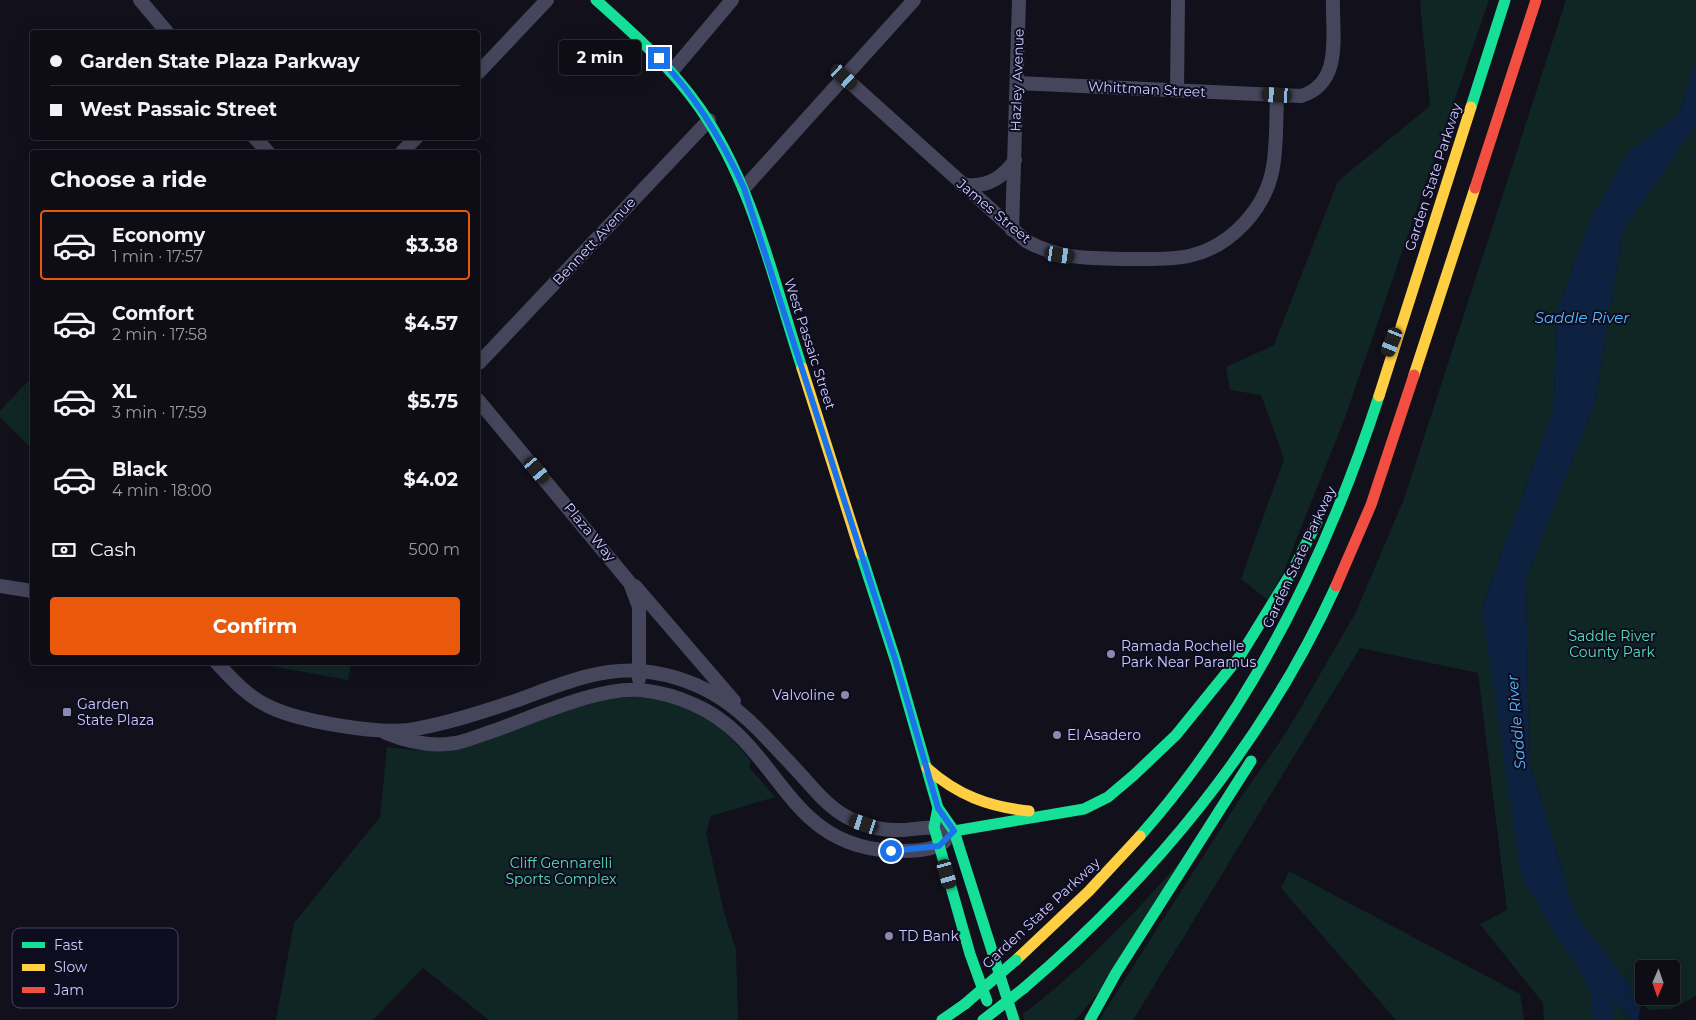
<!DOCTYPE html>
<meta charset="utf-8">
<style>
:root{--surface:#0e0c14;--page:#1c1a22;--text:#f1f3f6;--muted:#9b9ba0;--line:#2e2c34;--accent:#ea580c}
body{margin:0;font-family:Montserrat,sans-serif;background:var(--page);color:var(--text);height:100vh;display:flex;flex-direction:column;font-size:19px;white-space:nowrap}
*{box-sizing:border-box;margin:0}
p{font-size:16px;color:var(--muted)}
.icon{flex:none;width:28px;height:28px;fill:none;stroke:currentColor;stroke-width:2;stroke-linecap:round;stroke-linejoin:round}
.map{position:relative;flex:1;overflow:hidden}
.panel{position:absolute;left:30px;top:150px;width:450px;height:515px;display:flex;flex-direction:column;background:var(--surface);border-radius:5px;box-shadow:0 5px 20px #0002,0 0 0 1px var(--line)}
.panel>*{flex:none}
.banner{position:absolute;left:30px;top:30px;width:450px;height:110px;border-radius:5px;box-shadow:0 5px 20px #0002,0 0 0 1px var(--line);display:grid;align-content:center;height:110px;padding:0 20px;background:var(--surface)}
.needle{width:32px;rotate:182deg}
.buttons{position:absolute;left:1635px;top:960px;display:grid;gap:10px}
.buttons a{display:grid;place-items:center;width:45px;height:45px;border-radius:5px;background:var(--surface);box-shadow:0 5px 20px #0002,0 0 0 1px var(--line);font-size:25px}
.end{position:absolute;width:22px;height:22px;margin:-11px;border:6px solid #1a73e8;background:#fff;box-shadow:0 0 0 2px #fff}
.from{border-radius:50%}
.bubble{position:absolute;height:35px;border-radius:5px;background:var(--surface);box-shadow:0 5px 20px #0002,0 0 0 1px var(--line);font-size:16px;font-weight:700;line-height:35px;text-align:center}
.car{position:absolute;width:15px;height:30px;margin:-15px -8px;border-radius:6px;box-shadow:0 0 4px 1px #0007;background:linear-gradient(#222 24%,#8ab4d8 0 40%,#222 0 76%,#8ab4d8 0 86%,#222 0)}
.banner b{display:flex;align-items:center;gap:18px;height:48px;font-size:19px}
.banner b+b{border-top:1px solid var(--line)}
.banner i{width:12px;height:12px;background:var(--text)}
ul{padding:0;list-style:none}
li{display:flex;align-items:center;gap:15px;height:70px;margin:0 10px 8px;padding:0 10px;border:2px solid transparent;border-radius:5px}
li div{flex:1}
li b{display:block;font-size:19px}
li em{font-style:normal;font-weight:700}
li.active{border-color:var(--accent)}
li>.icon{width:45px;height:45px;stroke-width:1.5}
h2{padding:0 20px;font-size:22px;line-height:60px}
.pay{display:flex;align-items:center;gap:12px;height:55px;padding:0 20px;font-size:19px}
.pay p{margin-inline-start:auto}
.button{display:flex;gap:10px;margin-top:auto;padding:10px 20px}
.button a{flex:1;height:58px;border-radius:5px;background:var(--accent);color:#fff;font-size:20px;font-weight:700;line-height:58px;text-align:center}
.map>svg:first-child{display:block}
</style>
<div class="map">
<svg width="1696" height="1020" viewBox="0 0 1696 1020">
<rect width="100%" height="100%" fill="#12101b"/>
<g fill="#0f2625" fill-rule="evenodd">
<polygon points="1422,0 1489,0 1343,423 1283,573 1268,600 1241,579 1284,459 1261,395 1230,390 1226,367 1274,345 1338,181 1430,106 1420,3"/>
<polygon points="1566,0 1696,0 1696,58 1680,112 1627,154 1591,218 1556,313 1554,407 1482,609 1567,953 1632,1020 1544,1020 1543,1003 1480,924 1507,910 1478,673 1360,648 1133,1020 1099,1020 1241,797 1286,733 1356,612 1404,499"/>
<path d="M1696 125V996L1671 1009 1648 1010 1575 914 1529 760 1526 578 1595 402 1623 230ZM1644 969H1671V996H1644Z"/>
<polygon points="32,377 32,449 0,417 0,411"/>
<polygon points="254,663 350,662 351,663 348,680"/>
<path d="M636 696C693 704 714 716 751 761L749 767 775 797 711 816 706 833 724 912 736 950 738 1020H489L423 968 373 1020H276L294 923 380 817 387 747 412 750 458 749 593 701Z"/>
<path d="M1179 863 1101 990 1075 1020H1024L1023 1014C1082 970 1131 917 1179 863Z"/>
<polygon points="1289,871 1520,994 1524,1020 1396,1020 1281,888"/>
</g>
<polygon fill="#0c2240" points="1696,58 1696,125 1623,230 1595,402 1526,578 1529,760 1575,914 1642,1001 1638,1020 1632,1020 1567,953 1521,876 1482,609 1554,407 1556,313 1591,218 1627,154 1680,112"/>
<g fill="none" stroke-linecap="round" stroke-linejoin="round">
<polyline stroke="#0c2240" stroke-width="21" points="1587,964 1602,989 1603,1020"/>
<g stroke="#45465c" stroke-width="14">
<polyline points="140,0 167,32"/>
<polyline points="672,71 732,0"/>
<polyline points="478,73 547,0"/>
<path d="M844 77 1026 241C1061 260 1090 258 1128 259 1149 259 1169 260 1189 256 1230 247 1266 209 1273 167 1277 144 1276 119 1277 95"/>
<path d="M1017 83 1301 96C1343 83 1332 35 1333 0"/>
<polyline points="1177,91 1178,0"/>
<polyline points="255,138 268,152"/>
<polyline points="402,152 416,138"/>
<path d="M961 184C985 189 1002 179 1015 160"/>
<polyline points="744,188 914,0"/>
<polyline points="1012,230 1019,0"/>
<polyline points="479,363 709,120"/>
<polyline points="478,400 630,583 639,607 639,679"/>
<polyline points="0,586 32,591"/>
<polyline points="635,586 734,701"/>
<path d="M216 662C231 678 246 695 266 705 295 721 376 734 409 730 446 724 480 713 515 701 554 687 598 667 641 671 720 679 752 723 803 777 818 794 833 812 855 821 867 826 881 830 895 830 911 831 927 825 943 829"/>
<path d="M386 733C408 742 432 747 456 743 470 740 483 734 496 730 535 716 600 686 641 690 659 692 678 697 695 705 783 744 783 852 902 851 915 851 936 850 945 841"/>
</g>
<g stroke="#16e098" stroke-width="11">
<path d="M596 0C633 33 670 66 699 107 753 184 773 280 802 368"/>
<polyline points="1471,107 1505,0"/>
<polyline points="861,554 896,662 938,808 954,831 1014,1020"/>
<polyline points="938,808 934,827 970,954 987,1001"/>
<polyline points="954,831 1084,809 1108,797 1134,775 1176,735 1240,656 1293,570 1317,522"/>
<path d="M1140 836C1252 709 1327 556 1379 396"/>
<path d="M1024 988C1154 877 1265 742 1336 586"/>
<polyline points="942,1020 965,1004"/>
<polyline points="1090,1020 1116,973 1251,761"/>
</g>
<g stroke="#ffcf43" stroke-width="11">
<polyline points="802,368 861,554"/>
<polyline points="1414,375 1475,188"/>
<polyline points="1379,396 1471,107"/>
<path d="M927 768C957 795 989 807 1029 811"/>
<polyline points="1016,960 1089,891 1140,836"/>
</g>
<g stroke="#f24e42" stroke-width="11">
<polyline points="1475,188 1536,0"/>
<polyline points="1336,586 1371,505 1414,375"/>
</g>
<g stroke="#16e098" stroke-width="11">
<polyline points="965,1004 1016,960"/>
<polyline points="983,1020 1024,988"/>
</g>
</g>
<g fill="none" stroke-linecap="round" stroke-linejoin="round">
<path stroke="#1a73e8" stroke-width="6" d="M659 58C696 96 722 140 744 188L896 662 938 808 954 831 939 846 891 851"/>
</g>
<g fill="#8c89af" stroke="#0e0c1f" stroke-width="2">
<circle cx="1111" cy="654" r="5"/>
<circle cx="845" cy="695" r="5"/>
<rect x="62" y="707" width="10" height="10" rx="2.5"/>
<circle cx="1057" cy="735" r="5"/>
<circle cx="889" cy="936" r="5"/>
</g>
<g text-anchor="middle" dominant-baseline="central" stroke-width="4" stroke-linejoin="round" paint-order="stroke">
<g font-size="14" fill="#cdcaff" stroke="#0e0c1f">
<text transform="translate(1017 80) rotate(-88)">Hazley Avenue</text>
<text transform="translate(1147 89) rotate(3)">Whittman Street</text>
<text transform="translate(1433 177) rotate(-72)">Garden State Parkway</text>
<text transform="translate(994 211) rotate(40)">James Street</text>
<text transform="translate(594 241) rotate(-47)">Bennett Avenue</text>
<text transform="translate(810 344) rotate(72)">West Passaic Street</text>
<text transform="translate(590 532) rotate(50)">Plaza Way</text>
<text transform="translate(1299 557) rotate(-65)">Garden State Parkway</text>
<text transform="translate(1041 913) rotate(-43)">Garden State Parkway</text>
</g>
<g font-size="14" fill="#56dfb6" stroke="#0e0c1f">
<text x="1612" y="636">Saddle River<tspan x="1612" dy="16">County Park</tspan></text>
<text x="561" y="863">Cliff Gennarelli<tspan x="561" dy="16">Sports Complex</tspan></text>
</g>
<g font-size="14" fill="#cdcaff" stroke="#0e0c1f" text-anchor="start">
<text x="1121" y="646">Ramada Rochelle<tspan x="1121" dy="16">Park Near Paramus</tspan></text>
<text x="835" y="695" text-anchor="end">Valvoline</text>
<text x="77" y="704">Garden<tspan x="77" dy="16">State Plaza</tspan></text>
<text x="1067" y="735">El Asadero</text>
<text x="899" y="936">TD Bank</text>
</g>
<g font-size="15" font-style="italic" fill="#58bbff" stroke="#0e0c1f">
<text x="1582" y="317">Saddle River</text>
<text transform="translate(1516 722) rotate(-95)">Saddle River</text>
</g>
</g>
<rect x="12" y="928" width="166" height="80" rx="8" fill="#0e0c1f" stroke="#474562" stroke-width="1"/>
<rect x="22" y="942" width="23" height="6" fill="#16e098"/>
<rect x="22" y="964" width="23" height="7" fill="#ffcf43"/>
<rect x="22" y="987" width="23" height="6" fill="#f24e42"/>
<g font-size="14" fill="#cdcaff">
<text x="54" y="950">Fast</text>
<text x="54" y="972">Slow</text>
<text x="54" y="995">Jam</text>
</g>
</svg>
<div class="buttons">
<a><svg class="needle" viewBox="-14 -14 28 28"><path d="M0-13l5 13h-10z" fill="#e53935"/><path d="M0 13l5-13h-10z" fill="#9b9ba0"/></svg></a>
</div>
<i class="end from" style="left:891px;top:851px"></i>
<i class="end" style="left:659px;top:58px"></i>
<div class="bubble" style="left:559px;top:40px;width:82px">2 min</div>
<i class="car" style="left:844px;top:77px;rotate:132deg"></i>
<i class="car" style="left:1277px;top:95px;rotate:273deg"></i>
<i class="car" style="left:1060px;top:255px;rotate:98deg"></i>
<i class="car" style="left:1392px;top:342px;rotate:202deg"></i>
<i class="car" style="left:537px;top:470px;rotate:140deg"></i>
<i class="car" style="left:864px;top:824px;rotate:288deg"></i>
<i class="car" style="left:947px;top:874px;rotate:164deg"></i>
<div class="banner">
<b><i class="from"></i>Garden State Plaza Parkway</b>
<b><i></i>West Passaic Street</b>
</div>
<section class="panel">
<h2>Choose a ride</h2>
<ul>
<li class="active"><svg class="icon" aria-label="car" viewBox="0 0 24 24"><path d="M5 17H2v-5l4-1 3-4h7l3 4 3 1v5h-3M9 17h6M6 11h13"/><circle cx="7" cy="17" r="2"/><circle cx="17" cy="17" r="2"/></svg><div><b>Economy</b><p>1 min · 17:57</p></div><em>$3.38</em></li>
<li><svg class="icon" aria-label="car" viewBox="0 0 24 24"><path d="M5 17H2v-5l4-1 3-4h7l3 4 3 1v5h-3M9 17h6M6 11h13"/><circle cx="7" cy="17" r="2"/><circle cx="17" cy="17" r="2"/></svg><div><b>Comfort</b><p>2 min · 17:58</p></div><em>$4.57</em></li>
<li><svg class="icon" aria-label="car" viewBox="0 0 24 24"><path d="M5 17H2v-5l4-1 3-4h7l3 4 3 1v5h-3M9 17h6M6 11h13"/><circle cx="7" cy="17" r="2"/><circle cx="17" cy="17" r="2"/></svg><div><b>XL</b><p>3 min · 17:59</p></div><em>$5.75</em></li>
<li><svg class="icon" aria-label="car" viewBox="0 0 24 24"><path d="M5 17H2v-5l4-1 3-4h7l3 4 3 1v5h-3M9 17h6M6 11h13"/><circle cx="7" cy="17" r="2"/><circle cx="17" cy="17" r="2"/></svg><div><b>Black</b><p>4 min · 18:00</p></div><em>$4.02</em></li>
</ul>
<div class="pay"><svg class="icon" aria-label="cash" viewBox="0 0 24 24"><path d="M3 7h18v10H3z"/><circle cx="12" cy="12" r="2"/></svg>Cash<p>500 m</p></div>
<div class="button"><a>Confirm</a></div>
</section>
</div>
